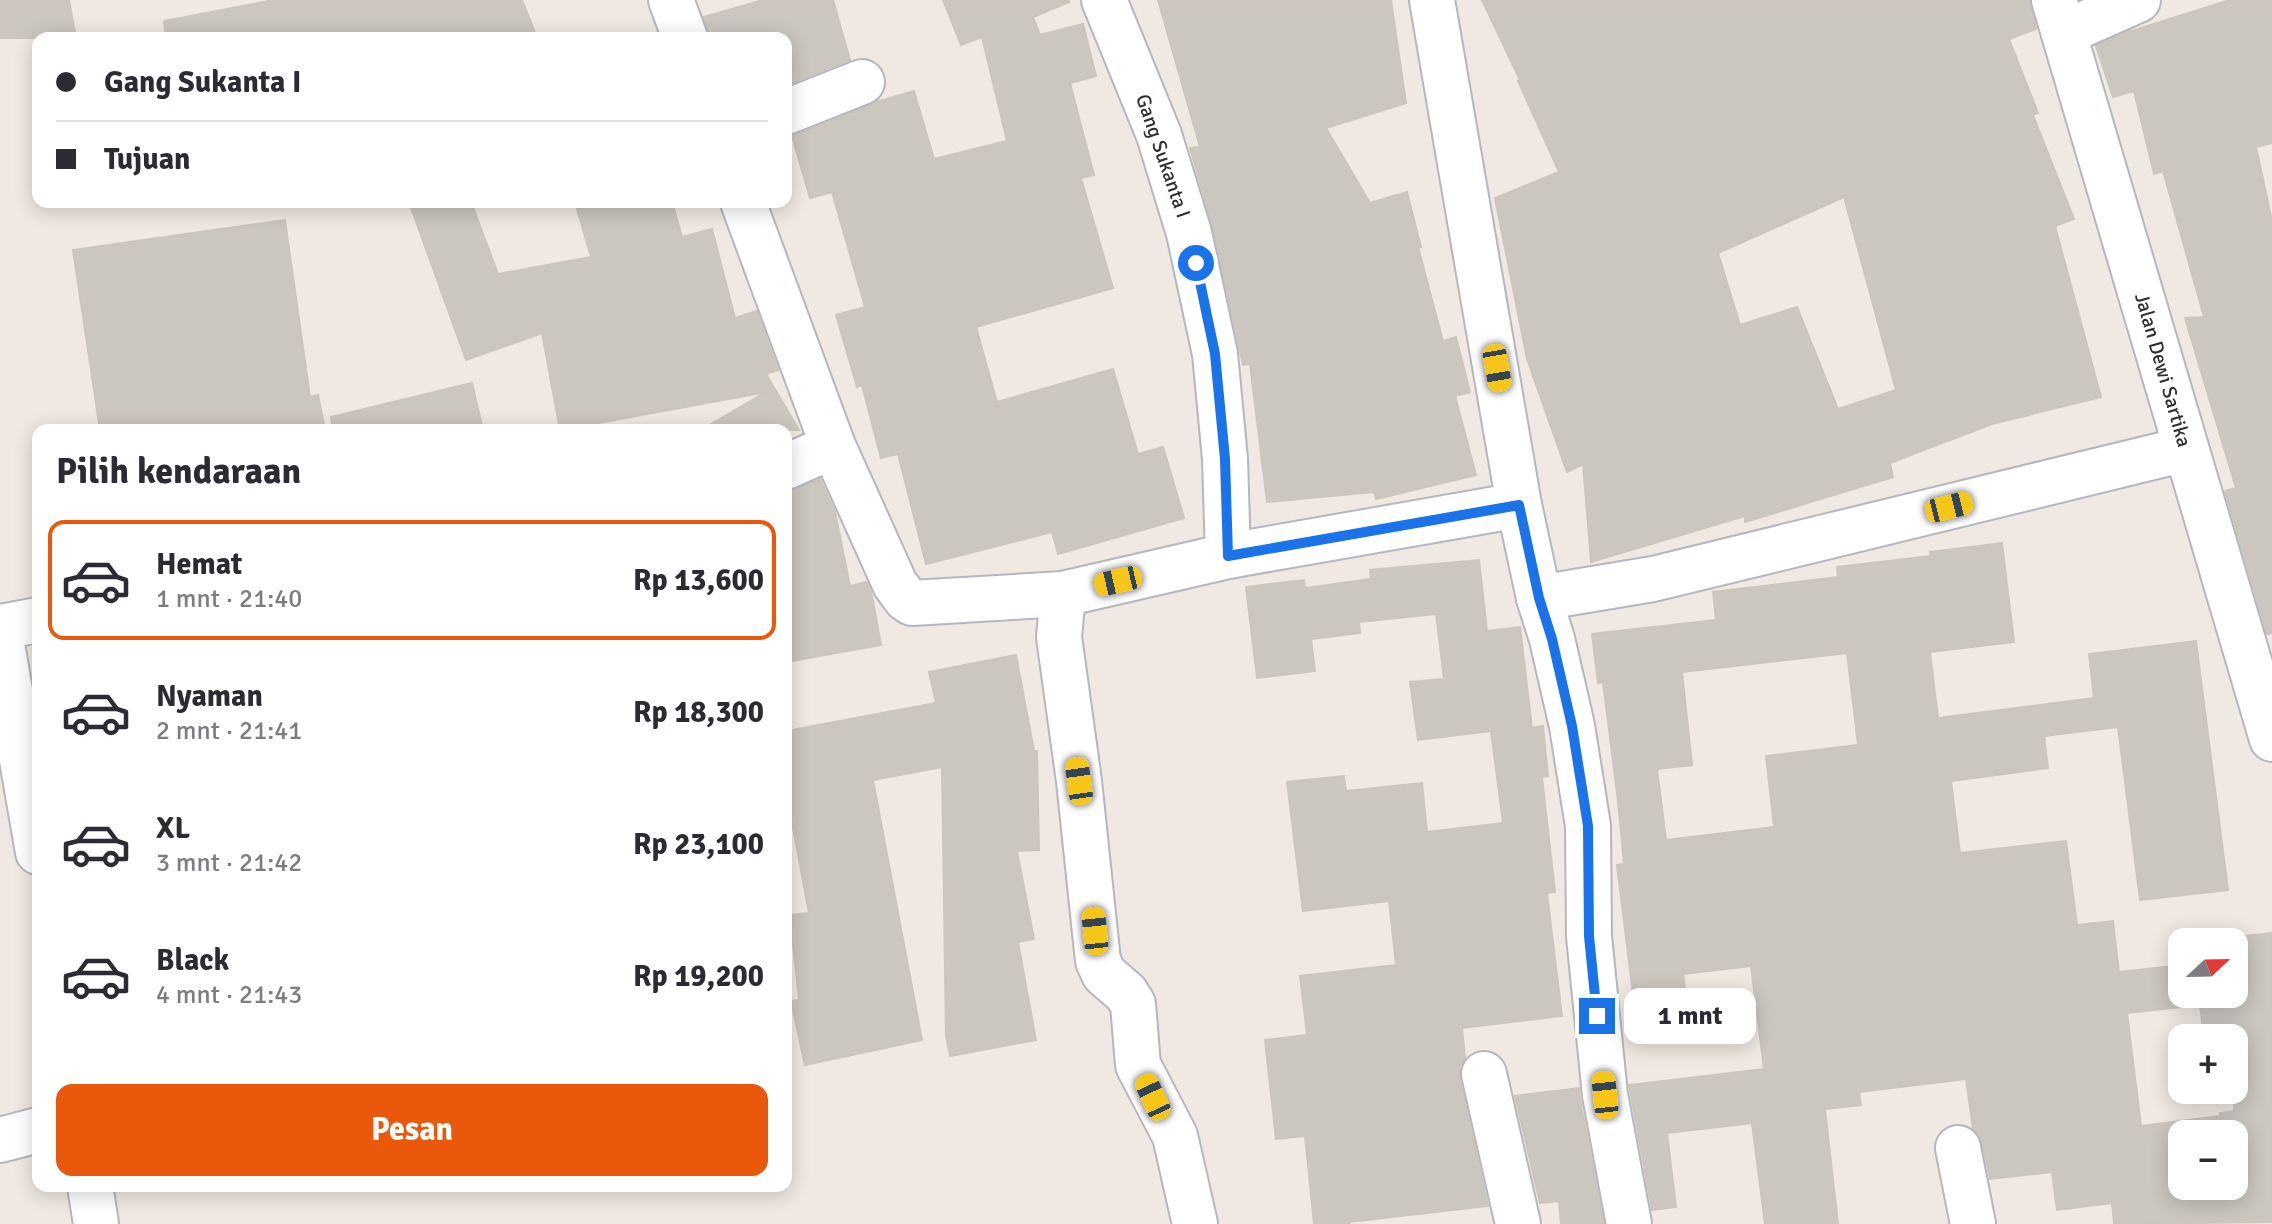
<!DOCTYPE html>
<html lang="id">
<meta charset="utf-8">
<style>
:root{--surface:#fff;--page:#f7f7f7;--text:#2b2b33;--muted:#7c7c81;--line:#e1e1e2;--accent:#ea580c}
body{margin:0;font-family:Signika,sans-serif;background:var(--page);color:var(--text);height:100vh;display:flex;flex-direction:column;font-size:30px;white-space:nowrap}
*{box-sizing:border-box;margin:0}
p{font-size:26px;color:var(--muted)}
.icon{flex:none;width:44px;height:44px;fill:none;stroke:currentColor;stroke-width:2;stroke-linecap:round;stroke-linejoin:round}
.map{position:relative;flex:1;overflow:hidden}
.drawer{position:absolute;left:32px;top:424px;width:760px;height:768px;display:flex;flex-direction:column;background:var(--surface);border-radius:16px;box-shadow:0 4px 20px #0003}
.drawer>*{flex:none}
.guide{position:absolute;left:32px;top:32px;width:760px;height:176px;border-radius:16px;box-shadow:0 4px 20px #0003;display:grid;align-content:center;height:176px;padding:0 24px;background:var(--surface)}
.needle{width:52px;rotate:68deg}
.tools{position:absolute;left:2168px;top:928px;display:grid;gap:16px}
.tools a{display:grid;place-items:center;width:80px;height:80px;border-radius:16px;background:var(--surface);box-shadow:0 4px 20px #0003;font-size:40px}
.end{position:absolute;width:36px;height:36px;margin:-18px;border:10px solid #1a73e8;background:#fff;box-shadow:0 0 0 4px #fff}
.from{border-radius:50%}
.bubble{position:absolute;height:56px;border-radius:16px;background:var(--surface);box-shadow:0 4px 20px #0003;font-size:26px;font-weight:700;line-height:56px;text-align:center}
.car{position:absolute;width:24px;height:48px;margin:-24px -12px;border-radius:10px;box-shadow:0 0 6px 2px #0007;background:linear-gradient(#f5c518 24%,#345 0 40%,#f5c518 0 76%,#345 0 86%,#f5c518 0)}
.guide b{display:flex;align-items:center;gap:28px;height:76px;font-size:30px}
.guide b+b{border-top:2px solid var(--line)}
.guide i{width:20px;height:20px;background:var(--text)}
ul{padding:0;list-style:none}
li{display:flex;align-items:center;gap:24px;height:120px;margin:0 16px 12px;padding:0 8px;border:4px solid transparent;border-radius:16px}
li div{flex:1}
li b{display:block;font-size:30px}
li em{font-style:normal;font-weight:700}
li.active{border-color:var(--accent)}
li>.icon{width:72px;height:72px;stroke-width:1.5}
h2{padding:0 24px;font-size:36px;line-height:96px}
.action{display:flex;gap:16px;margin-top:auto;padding:16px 24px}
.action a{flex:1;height:92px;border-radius:16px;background:var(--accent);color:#fff;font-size:32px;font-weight:700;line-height:92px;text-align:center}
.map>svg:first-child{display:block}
</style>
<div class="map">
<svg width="2272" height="1224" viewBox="0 0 2272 1224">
<rect width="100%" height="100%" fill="#efe9e1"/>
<g fill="#cbc7bf" stroke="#cbc5ba" stroke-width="2" fill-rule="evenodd">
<polygon points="0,0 69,0 76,38 0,38"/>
<polygon points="274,0 522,0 537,38 166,38 164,21"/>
<polygon points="763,0 833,0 850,60 786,85 786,38 709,38 704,17"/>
<polygon points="943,0 1069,0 1069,2 1033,17 1040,35 1083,24 1096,76 1070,83 1094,175 1081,178 1113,288 976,327 997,402 1113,369 1138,454 1163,447 1184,518 1058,554 1052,532 926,564 898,454 881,458 862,385 857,387 836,315 865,307 832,192 810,198 792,136 876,102 914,91 934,159 1007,141 982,37 961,45"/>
<polygon points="1158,0 1391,0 1406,103 1326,128 1370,203 1407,192 1421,247 1418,247 1443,341 1456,337 1470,392 1455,396 1476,475 1376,499 1374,492 1267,502 1250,364 1243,365 1213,228 1190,148 1200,147"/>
<path d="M1482 0H2030L2036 29 2009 39 2038 113 2033 115 2074 219 2055 226 2101 397 1992 424 1890 463 1893 477 1745 522V516L1591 562 1583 464 1567 472 1527 359 1495 198 1559 172 1518 81 1520 80ZM1844 197 1896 390 1838 409 1797 307 1740 325 1718 253Z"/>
<polygon points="2230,0 2272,0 2272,143 2256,147 2272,221 2272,633 2267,634 2225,491 2236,488 2185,318 2204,317 2163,171 2154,174 2134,91 2113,97 2096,46 2125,33"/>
<polygon points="409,202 471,202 498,274 591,257 575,202 672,202 682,237 712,229 735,318 757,311 778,370 766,374 799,430 701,430 766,392 560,430 542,333 466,360"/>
<polygon points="285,220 310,397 318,395 325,430 100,430 73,250"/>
<polygon points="472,383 483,430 333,430 331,417"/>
<polygon points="820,479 835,512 850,586 867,582 871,591 881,645 786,662 786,492"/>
<path d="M2002 543 2014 642 1930 652 1938 718 2094 698 2089 654 2196 641 2228 890 2140 900 2118 727 2044 736 2048 768 1951 781 1960 853 2066 841 2077 925 2113 921 2119 972 2182 965V994H2234V942H2226L2225 938 2272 933V1222L2114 1224 2112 1203 2057 1210 2052 1172 1990 1179 1982 1142 1973 1129 1966 1079 1859 1092 1861 1105 1825 1109 1838 1224H1765L1752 1123 1667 1133 1676 1207 1652 1210 1629 1085 1764 1069 1751 966 1683 974 1686 996 1634 1002 1617 865 1624 864 1618 801 1603 682 1598 683 1592 634 1716 620 1713 592 1838 577 1837 567 1931 556 1930 552ZM1847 653 1858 745 1766 756 1774 827 1666 840 1657 769 1692 765 1682 672ZM2200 1005 2204 1038H2234V1111L2220 1113V1116L2141 1126 2127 1013ZM2182 1134H2234V1186H2182Z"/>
<polygon points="1479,560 1487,631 1520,627 1532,728 1543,726 1548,776 1542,777 1555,892 1547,893 1562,1016 1462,1028 1465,1058 1460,1067 1460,1080 1488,1206 1349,1222 1350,1224 1314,1224 1305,1136 1276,1139 1265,1040 1307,1035 1300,976 1396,965 1389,901 1303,911 1287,782 1344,776 1346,791 1422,783 1427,832 1503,823 1491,731 1418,740 1410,682 1444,679 1436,614 1359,622 1360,633 1311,639 1315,671 1257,678 1246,587 1304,580 1305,588 1371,579 1370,570"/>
<polygon points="1016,655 1034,751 1037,751 1039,850 1017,851 1034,939 1018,942 1036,1040 950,1056 946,1036 942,767 873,780 922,1040 805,1065 791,1001 799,1000 790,915 809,913 786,790 786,731 936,703 929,672"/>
<polygon points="1579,1088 1580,1100 1604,1224 1561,1224 1559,1201 1540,1203 1515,1096"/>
</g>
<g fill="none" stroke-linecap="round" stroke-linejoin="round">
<defs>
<g id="minor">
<polyline points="671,0 685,38"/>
<polyline points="1104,0 1159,135 1189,233 1215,354 1225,459 1228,556"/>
<polyline points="2064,33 2138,0"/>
<polyline points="786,112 862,82"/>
<polyline points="743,202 833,446 895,584 906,599 912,603 1063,594 1228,556 1519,505 1432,0"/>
<polyline points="786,467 833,446"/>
<polyline points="1519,505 1539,598 1653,579 2186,449"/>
<polyline points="1063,594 1059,637 1079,781 1098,961 1104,974 1126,993 1133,1004 1138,1065 1175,1136 1195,1224"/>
<polyline points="1539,598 1552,639 1572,726 1588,826 1589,936 1605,1095 1629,1224"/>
<polyline points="0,627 38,620"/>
<polyline points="1484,1074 1518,1224"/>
<polyline points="0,1140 38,1130"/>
<polyline points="1958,1148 1973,1224"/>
</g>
<polyline id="tertiary" points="2054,0 2272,739"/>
<g id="secondary">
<polyline points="0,633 38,852"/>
<polyline points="90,1186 96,1224"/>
</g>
</defs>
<use href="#minor" stroke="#b4b7c1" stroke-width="48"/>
<use href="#tertiary" stroke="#b4b7c1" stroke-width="48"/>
<use href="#secondary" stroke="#b4b7c1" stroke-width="48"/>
<use href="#minor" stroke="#fff" stroke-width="44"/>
<use href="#tertiary" stroke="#fff" stroke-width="44"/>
<use href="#secondary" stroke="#fff" stroke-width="44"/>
</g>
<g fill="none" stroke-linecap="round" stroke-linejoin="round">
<polyline stroke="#1a73e8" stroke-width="10" points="1196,263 1215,354 1225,459 1228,556 1519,505 1539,598 1552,639 1572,726 1588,826 1589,936 1597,1016"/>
</g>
<g text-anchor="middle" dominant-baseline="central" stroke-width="8" stroke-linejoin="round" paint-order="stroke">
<g font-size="20" fill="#2e2e2e" stroke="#fff">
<text transform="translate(1163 156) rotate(71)">Gang Sukanta I</text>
<text transform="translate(2163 370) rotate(74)">Jalan Dewi Sartika</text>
</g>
</g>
</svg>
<div class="tools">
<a><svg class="needle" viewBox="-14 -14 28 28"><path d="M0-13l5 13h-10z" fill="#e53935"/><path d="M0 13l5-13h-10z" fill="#7c7c81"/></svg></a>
<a>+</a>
<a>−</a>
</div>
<i class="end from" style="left:1196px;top:263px"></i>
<i class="end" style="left:1597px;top:1016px"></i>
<div class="bubble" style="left:1624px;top:988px;width:132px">1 mnt</div>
<i class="car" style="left:1497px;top:368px;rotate:170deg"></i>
<i class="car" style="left:1949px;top:507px;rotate:76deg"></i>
<i class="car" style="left:1118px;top:581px;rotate:257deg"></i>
<i class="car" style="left:1079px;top:781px;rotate:352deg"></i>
<i class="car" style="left:1095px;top:931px;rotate:354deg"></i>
<i class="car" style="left:1605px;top:1095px;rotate:354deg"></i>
<i class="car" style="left:1153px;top:1097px;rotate:335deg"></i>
<div class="guide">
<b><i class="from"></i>Gang Sukanta I</b>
<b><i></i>Tujuan</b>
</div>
<section class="drawer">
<h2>Pilih kendaraan</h2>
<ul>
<li class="active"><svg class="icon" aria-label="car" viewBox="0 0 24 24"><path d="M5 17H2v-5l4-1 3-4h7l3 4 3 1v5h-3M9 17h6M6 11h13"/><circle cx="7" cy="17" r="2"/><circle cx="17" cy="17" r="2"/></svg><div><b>Hemat</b><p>1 mnt · 21:40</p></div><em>Rp 13,600</em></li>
<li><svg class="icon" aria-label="car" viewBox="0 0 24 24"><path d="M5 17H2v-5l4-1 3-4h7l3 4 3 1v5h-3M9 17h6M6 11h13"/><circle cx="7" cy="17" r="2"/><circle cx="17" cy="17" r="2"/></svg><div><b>Nyaman</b><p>2 mnt · 21:41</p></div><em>Rp 18,300</em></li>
<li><svg class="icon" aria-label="car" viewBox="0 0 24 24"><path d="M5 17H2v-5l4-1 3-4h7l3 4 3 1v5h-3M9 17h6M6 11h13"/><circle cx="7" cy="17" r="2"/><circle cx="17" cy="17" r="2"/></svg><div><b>XL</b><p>3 mnt · 21:42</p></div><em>Rp 23,100</em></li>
<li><svg class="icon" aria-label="car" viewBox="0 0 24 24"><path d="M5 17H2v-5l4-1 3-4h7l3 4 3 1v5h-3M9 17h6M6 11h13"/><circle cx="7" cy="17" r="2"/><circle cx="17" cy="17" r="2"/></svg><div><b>Black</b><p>4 mnt · 21:43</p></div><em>Rp 19,200</em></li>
</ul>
<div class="action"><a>Pesan</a></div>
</section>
</div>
